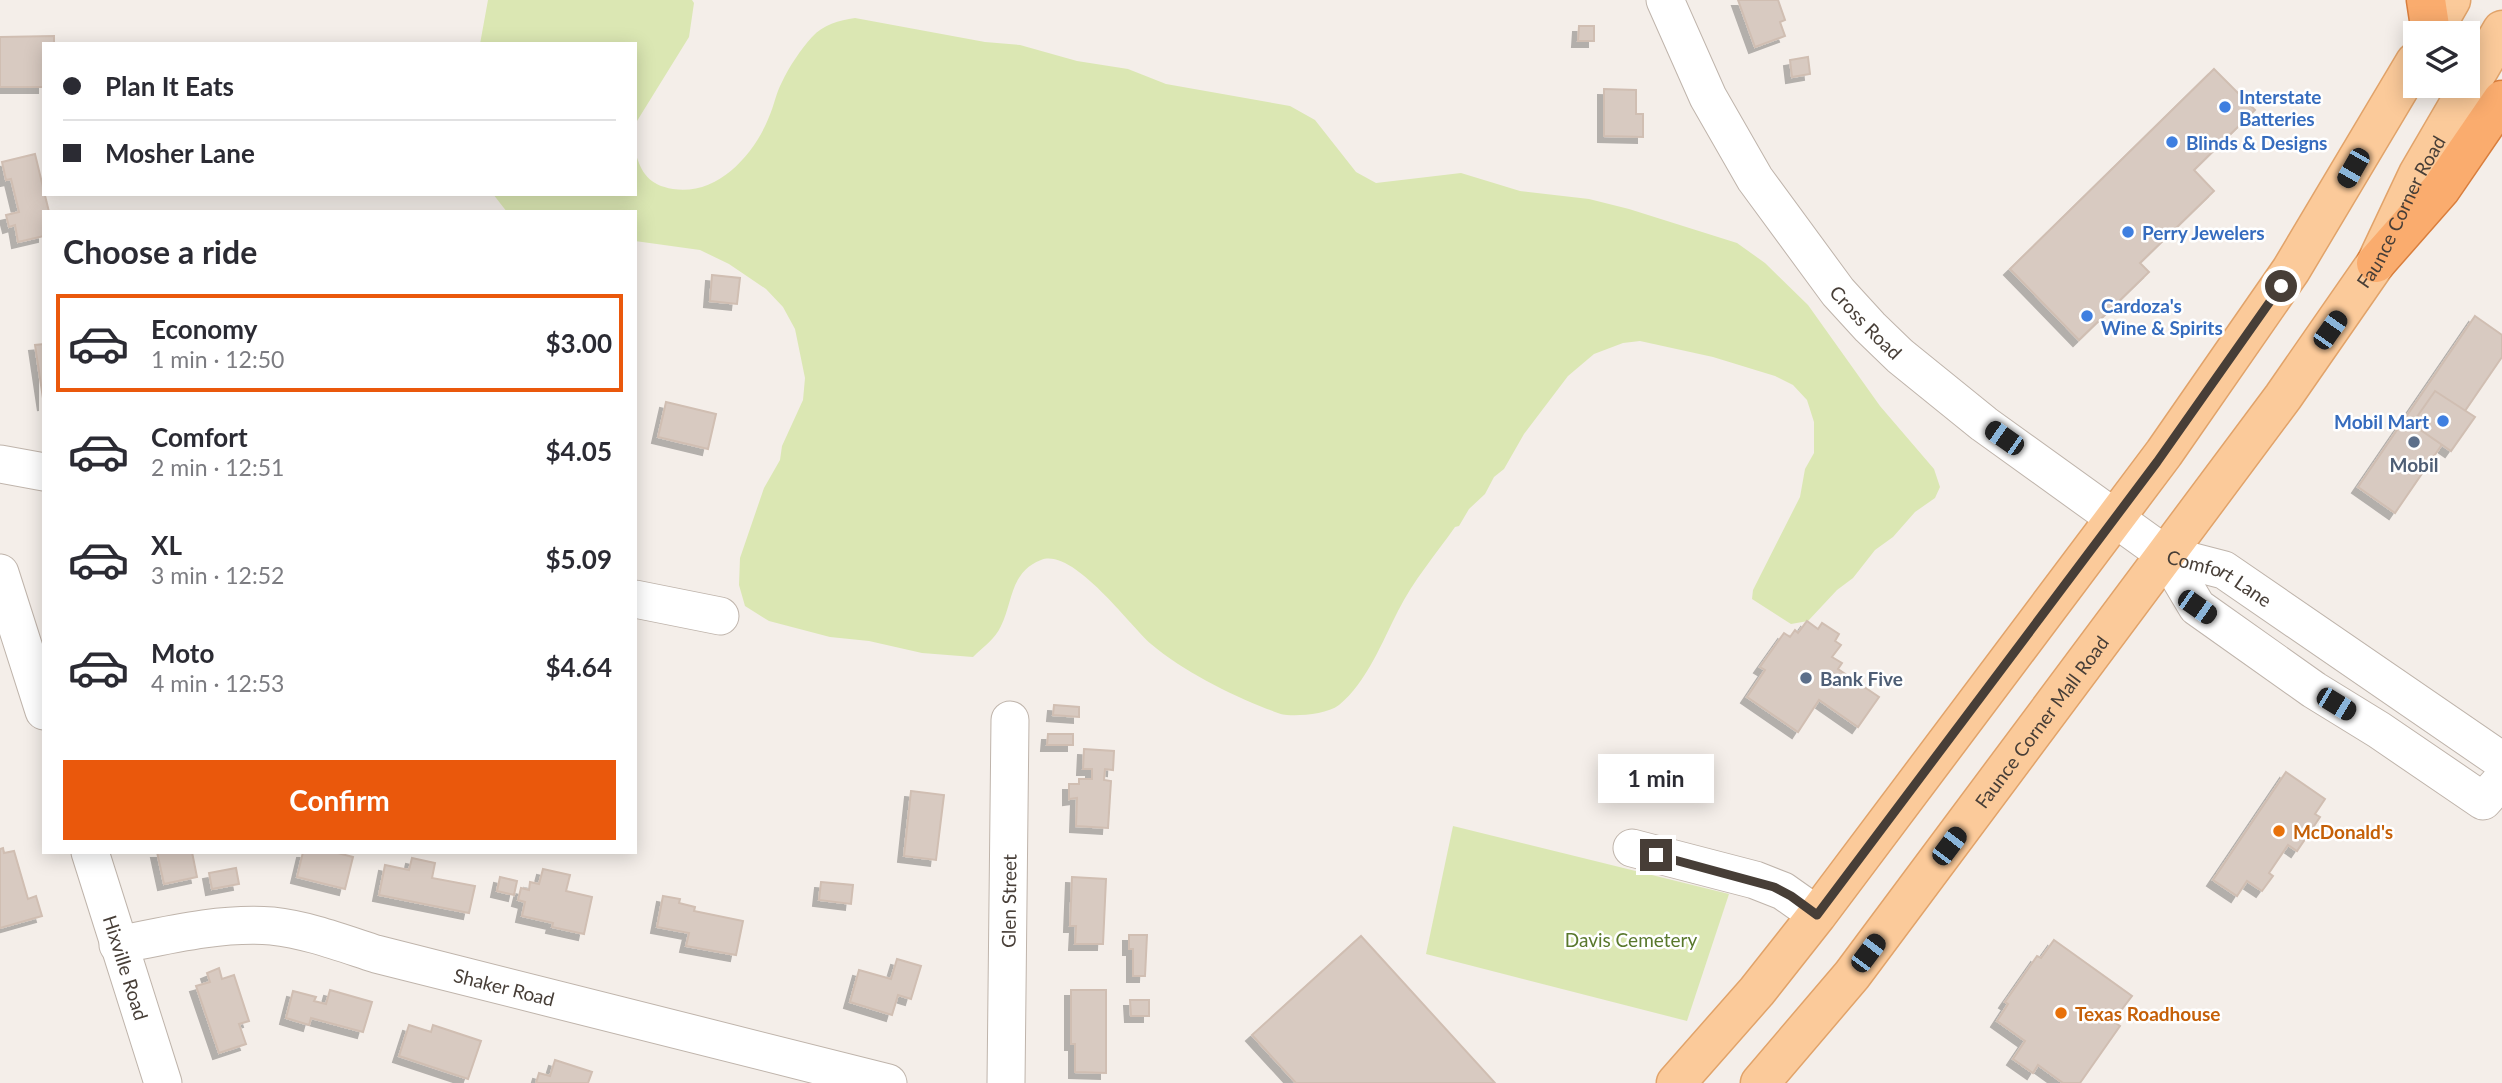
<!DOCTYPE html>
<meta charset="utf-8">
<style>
:root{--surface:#fff;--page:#f2f2f3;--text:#2b2b33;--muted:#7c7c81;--line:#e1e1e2;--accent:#ea580c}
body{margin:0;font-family:Lato,sans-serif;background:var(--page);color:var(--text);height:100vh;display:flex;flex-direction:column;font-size:26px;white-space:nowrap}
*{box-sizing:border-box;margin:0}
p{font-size:23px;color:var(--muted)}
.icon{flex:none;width:38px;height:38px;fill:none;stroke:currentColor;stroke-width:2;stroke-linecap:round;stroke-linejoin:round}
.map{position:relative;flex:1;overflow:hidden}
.details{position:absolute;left:42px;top:210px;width:595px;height:644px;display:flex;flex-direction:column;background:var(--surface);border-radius:0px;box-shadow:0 4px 18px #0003}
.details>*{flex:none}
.hud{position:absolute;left:42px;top:42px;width:595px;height:154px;border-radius:0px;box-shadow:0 4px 18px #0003;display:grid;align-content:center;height:154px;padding:0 21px;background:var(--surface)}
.controls{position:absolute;left:2403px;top:21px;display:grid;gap:14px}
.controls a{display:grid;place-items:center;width:77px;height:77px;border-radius:0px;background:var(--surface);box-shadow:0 4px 18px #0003;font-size:35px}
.end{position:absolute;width:32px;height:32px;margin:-16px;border:9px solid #473e37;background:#fff;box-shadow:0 0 0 4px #fff}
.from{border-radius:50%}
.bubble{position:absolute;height:49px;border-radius:0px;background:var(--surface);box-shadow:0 4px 18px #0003;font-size:23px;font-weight:700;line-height:49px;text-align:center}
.car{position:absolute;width:21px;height:42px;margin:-21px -10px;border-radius:9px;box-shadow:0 0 5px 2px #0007;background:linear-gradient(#222 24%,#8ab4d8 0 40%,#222 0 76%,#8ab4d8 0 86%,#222 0)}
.hud b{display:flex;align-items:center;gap:24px;height:66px;font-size:26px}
.hud b+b{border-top:2px solid var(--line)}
.hud i{width:18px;height:18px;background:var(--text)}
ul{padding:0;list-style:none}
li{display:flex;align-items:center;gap:21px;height:98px;margin:0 14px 10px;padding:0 7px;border:4px solid transparent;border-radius:0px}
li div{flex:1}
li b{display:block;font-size:26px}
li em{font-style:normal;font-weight:700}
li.active{border-color:var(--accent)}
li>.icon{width:63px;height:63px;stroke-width:1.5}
h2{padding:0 21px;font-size:32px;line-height:84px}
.button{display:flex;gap:14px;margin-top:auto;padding:14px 21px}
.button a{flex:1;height:80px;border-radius:0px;background:var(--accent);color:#fff;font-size:28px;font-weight:700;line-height:80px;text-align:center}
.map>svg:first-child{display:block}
</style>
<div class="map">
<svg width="2502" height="1083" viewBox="0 0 2502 1083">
<defs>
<filter id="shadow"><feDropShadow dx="-6" dy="6" stdDeviation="0" flood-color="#0004"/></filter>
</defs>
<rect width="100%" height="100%" fill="#f4eee9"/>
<g fill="#dbe7b3">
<polygon points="488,0 692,0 694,3 689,37 637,121 635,131 635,44 480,44"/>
<path d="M855 18 985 42 1020 45 1077 61 1128 69 1166 84 1290 106 1315 120 1356 172 1376 183 1461 173 1520 191 1589 199 1629 209 1737 243 1765 263 1808 305 1880 406 1934 469 1940 487 1935 498 1915 512 1893 537 1875 550 1853 578 1837 590 1808 621 1791 624 1752 599 1753 590 1800 497 1805 469 1814 453V422L1807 400 1793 385 1775 376 1713 357 1640 341 1623 343 1594 354 1568 376 1524 434 1504 469 1494 477 1485 494 1469 509 1459 526 1455 527C1436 554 1413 581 1398 611 1382 642 1367 682 1339 705 1327 714 1302 716 1287 715 1281 715 1273 711 1267 709 1229 694 1183 671 1151 644 1130 626 1073 547 1041 560 1010 572 1013 602 1001 626 995 639 983 647 973 657L922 653 869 641 830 637 769 621 745 606 739 585 740 558 764 488 780 460 782 446 803 400 805 378 795 329 783 307 766 289 729 264 700 250 635 241V212H507L493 194H635V151C641 173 649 185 673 189 717 196 754 155 769 117 774 106 776 93 782 82 789 67 801 49 812 37 823 25 839 20 855 18Z"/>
<polygon points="1453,826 1729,894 1687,1021 1426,954"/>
</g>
<g fill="#d8cac1" stroke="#d0beb2" stroke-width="2" filter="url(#shadow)">
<polygon points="1738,0 1778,0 1785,20 1780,22 1785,36 1755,47"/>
<polygon points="1579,26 1594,26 1594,41 1578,41"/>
<polygon points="54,36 54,44 44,44 44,87 0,87 0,37"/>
<polygon points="1808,57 1810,74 1792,77 1790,60"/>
<polygon points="2214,69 2255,110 2194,170 2214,191 2140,263 2149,272 2079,340 2010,269"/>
<polygon points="1604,89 1636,90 1636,114 1643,114 1643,137 1604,136"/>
<polygon points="35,154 49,212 44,212 44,236 18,242 15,225 9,227 6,215 19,212 11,179 6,180 2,162"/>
<polygon points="712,275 740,278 737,304 710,301"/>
<polygon points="2475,316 2502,335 2502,357 2395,513 2358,487"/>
<polygon points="44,344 44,405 35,345"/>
<polygon points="2435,391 2475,417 2451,451 2412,424"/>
<polygon points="666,402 716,414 708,449 658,437"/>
<polygon points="1807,621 1818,629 1822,623 1839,634 1835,641 1841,645 1832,657 1842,663 1838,669 1879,697 1858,727 1819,700 1798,732 1747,697 1765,670 1760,667 1784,633 1790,637 1795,630 1798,633"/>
<polygon points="1054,705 1079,707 1079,717 1053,715"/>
<polygon points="1048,734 1073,734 1073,745 1047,745"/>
<polygon points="1084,749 1114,751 1113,770 1105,769 1104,780 1111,781 1108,828 1076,826 1077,798 1069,799 1069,784 1079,784 1079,779 1092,779 1092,769 1083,769"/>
<polygon points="2286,772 2325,799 2315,814 2320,817 2297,851 2288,845 2269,873 2273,876 2262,891 2247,881 2237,896 2213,880"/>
<polygon points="911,791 944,795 936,860 904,856"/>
<polygon points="3,848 4,853 14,851 28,899 36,896 42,916 0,928 0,849"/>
<polygon points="157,852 192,852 197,877 164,884"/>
<polygon points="303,852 334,852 353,857 345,889 297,877"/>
<polygon points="412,858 435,863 432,878 475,886 469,913 379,895 385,865 409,870"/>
<polygon points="236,868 239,884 212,889 209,873"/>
<polygon points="543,869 570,875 566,891 592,897 584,934 552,927 553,923 522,916 525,902 518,900 521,888 529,890 530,882 539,884"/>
<polygon points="500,877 517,881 514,895 497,891"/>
<polygon points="1072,877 1106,879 1103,944 1075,944 1076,926 1070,926"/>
<polygon points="821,882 853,885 851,904 819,900"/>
<polygon points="663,896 680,899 679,903 695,907 694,911 743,921 736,955 686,946 689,933 657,927"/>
<polygon points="1129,935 1147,935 1145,976 1133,976 1133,949 1129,949"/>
<polygon points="1361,936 1495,1083 1296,1083 1252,1035"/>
<polygon points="2054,940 2132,996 2113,1021 2120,1026 2080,1083 2063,1083 2038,1065 2033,1073 2013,1059 2025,1041 1997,1021 2008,1004 2005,1002 2037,956 2041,958"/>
<polygon points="897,959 921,966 911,999 898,995 892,1015 850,1002 859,970 891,979"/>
<polygon points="219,968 222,979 234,975 249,1021 239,1024 246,1044 219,1053 196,986 210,982 207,973"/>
<polygon points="330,990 372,1002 363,1032 311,1018 309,1025 286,1018 293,991 316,997 314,1001 326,1004"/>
<polygon points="1071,990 1106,990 1106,1073 1075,1072 1075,1044 1071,1044"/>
<polygon points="1130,1000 1149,1000 1149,1016 1131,1016"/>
<polygon points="409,1025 431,1032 433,1025 481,1041 468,1079 399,1056"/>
<polygon points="555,1060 592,1072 588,1083 536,1083 539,1073 550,1076"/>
</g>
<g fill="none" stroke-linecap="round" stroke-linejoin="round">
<defs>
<g id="minor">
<path id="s1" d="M1665 0 1708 97 1755 179 1838 292 1870 327 1900 356 1984 424 2166 555 2224 570 2502 761"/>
<polyline points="0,464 44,472"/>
<polyline points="2166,555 2197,607 2314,690 2379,730 2483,801 2502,780"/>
<polyline points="0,573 44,711"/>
<polyline points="635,599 720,616"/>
<polyline points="1632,848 1755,880 1783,891 1817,915"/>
<path id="s2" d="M90 852 163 1083"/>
<path id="s3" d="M118 945C168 935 221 922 272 926 308 930 342 943 376 954L888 1083"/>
<path id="s4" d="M1006 1083 1010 720"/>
</g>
<g id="major">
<polyline points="2432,33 2451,0"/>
<polyline points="1676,1083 1757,991 1817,915 2164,453 2291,270 2415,62"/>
<path id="s5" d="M1760 1083 1852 975 2283 397 2376 263 2418 174 2502 30"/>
</g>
<g id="highway">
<polyline points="2426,0 2431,33"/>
<polyline points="2376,263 2441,189 2502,100"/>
</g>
</defs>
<use href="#minor" stroke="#bfb4ab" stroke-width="39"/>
<use href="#major" stroke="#e1a36a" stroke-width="41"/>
<use href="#highway" stroke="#d97e3d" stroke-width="41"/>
<use href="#minor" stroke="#fff" stroke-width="37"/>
<use href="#major" stroke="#fbca9a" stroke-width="38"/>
<use href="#highway" stroke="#faac6e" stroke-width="38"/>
</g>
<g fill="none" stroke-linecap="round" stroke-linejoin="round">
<polyline stroke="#473e37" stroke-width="9" points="1656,855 1774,887 1791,896 1817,915 2157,462 2281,286"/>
</g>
<g fill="#3f7fe0" stroke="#fff" stroke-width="2.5">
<circle cx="2225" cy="107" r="7"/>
<circle cx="2172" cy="142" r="7"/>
<circle cx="2128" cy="232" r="7"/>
<circle cx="2087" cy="316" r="7"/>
<circle cx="2443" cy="421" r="7"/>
</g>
<g fill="#5c6f8a" stroke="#fff" stroke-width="2.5">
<circle cx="2414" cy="442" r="7"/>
<circle cx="1806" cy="678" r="7"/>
</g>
<g fill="#e8710a" stroke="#fff" stroke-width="2.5">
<circle cx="2279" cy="831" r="7"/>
<circle cx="2061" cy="1013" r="7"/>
</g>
<g text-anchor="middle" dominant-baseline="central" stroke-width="5" stroke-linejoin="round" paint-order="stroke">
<g font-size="19" font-weight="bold" fill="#366cbe" stroke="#fff" text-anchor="start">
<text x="2239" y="96">Interstate<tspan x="2239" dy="22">Batteries</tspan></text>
<text x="2186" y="142">Blinds &amp; Designs</text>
<text x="2142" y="232">Perry Jewelers</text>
<text x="2101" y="305">Cardoza's<tspan x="2101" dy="22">Wine &amp; Spirits</tspan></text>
<text x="2429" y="421" text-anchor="end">Mobil Mart</text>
</g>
<g font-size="19" fill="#473e37" stroke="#fff">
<text stroke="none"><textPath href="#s5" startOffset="1083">Faunce Corner Road</textPath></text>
<text stroke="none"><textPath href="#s1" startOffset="382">Cross Road</textPath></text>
<text stroke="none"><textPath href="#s1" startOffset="821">Comfort Lane</textPath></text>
<text stroke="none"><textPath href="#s5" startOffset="458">Faunce Corner Mall Road</textPath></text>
<text stroke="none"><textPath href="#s4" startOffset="182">Glen Street</textPath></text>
<text stroke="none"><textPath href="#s2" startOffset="121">Hixville Road</textPath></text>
<text stroke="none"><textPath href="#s3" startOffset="396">Shaker Road</textPath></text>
</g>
<g font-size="19" font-weight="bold" fill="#4e5e75" stroke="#fff">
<text x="2414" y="464">Mobil</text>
<text x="1820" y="678" text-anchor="start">Bank Five</text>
</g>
<g font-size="19" font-weight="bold" fill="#c56008" stroke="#fff" text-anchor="start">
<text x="2293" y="831">McDonald's</text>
<text x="2075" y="1013">Texas Roadhouse</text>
</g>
<g font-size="19" fill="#59782c" stroke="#fff">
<text x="1631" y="939">Davis Cemetery</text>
</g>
</g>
</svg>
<div class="controls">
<a><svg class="icon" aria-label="layers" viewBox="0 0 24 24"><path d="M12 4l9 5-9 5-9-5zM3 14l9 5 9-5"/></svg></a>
</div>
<i class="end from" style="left:2281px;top:286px"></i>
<i class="end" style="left:1656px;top:855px"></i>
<div class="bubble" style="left:1598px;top:754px;width:116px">1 min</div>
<i class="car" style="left:2353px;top:168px;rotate:210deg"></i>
<i class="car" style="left:2330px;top:330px;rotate:35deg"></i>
<i class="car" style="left:2004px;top:438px;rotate:305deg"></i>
<i class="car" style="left:2197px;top:607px;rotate:125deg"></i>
<i class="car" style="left:2336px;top:704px;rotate:121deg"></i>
<i class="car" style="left:1949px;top:846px;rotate:37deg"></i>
<i class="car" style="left:1868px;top:953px;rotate:37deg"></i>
<div class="hud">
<b><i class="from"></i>Plan It Eats</b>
<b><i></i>Mosher Lane</b>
</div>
<section class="details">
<h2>Choose a ride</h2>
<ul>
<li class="active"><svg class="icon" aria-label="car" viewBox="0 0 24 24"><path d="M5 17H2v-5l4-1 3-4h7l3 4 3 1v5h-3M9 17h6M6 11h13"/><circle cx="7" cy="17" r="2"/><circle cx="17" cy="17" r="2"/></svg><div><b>Economy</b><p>1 min · 12:50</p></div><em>$3.00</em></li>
<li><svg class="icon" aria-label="car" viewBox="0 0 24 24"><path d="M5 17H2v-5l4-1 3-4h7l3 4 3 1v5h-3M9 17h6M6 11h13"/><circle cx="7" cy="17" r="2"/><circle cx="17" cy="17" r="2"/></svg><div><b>Comfort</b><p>2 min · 12:51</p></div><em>$4.05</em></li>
<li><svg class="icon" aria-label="car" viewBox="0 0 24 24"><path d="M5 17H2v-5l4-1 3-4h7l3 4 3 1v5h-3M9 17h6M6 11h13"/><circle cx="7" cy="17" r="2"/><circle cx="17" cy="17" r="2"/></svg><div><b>XL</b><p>3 min · 12:52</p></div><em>$5.09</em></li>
<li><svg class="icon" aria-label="car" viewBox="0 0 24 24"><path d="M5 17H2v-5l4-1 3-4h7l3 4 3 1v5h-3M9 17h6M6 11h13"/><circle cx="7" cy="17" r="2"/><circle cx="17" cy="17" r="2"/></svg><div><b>Moto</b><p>4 min · 12:53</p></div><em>$4.64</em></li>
</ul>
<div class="button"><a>Confirm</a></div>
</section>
</div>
